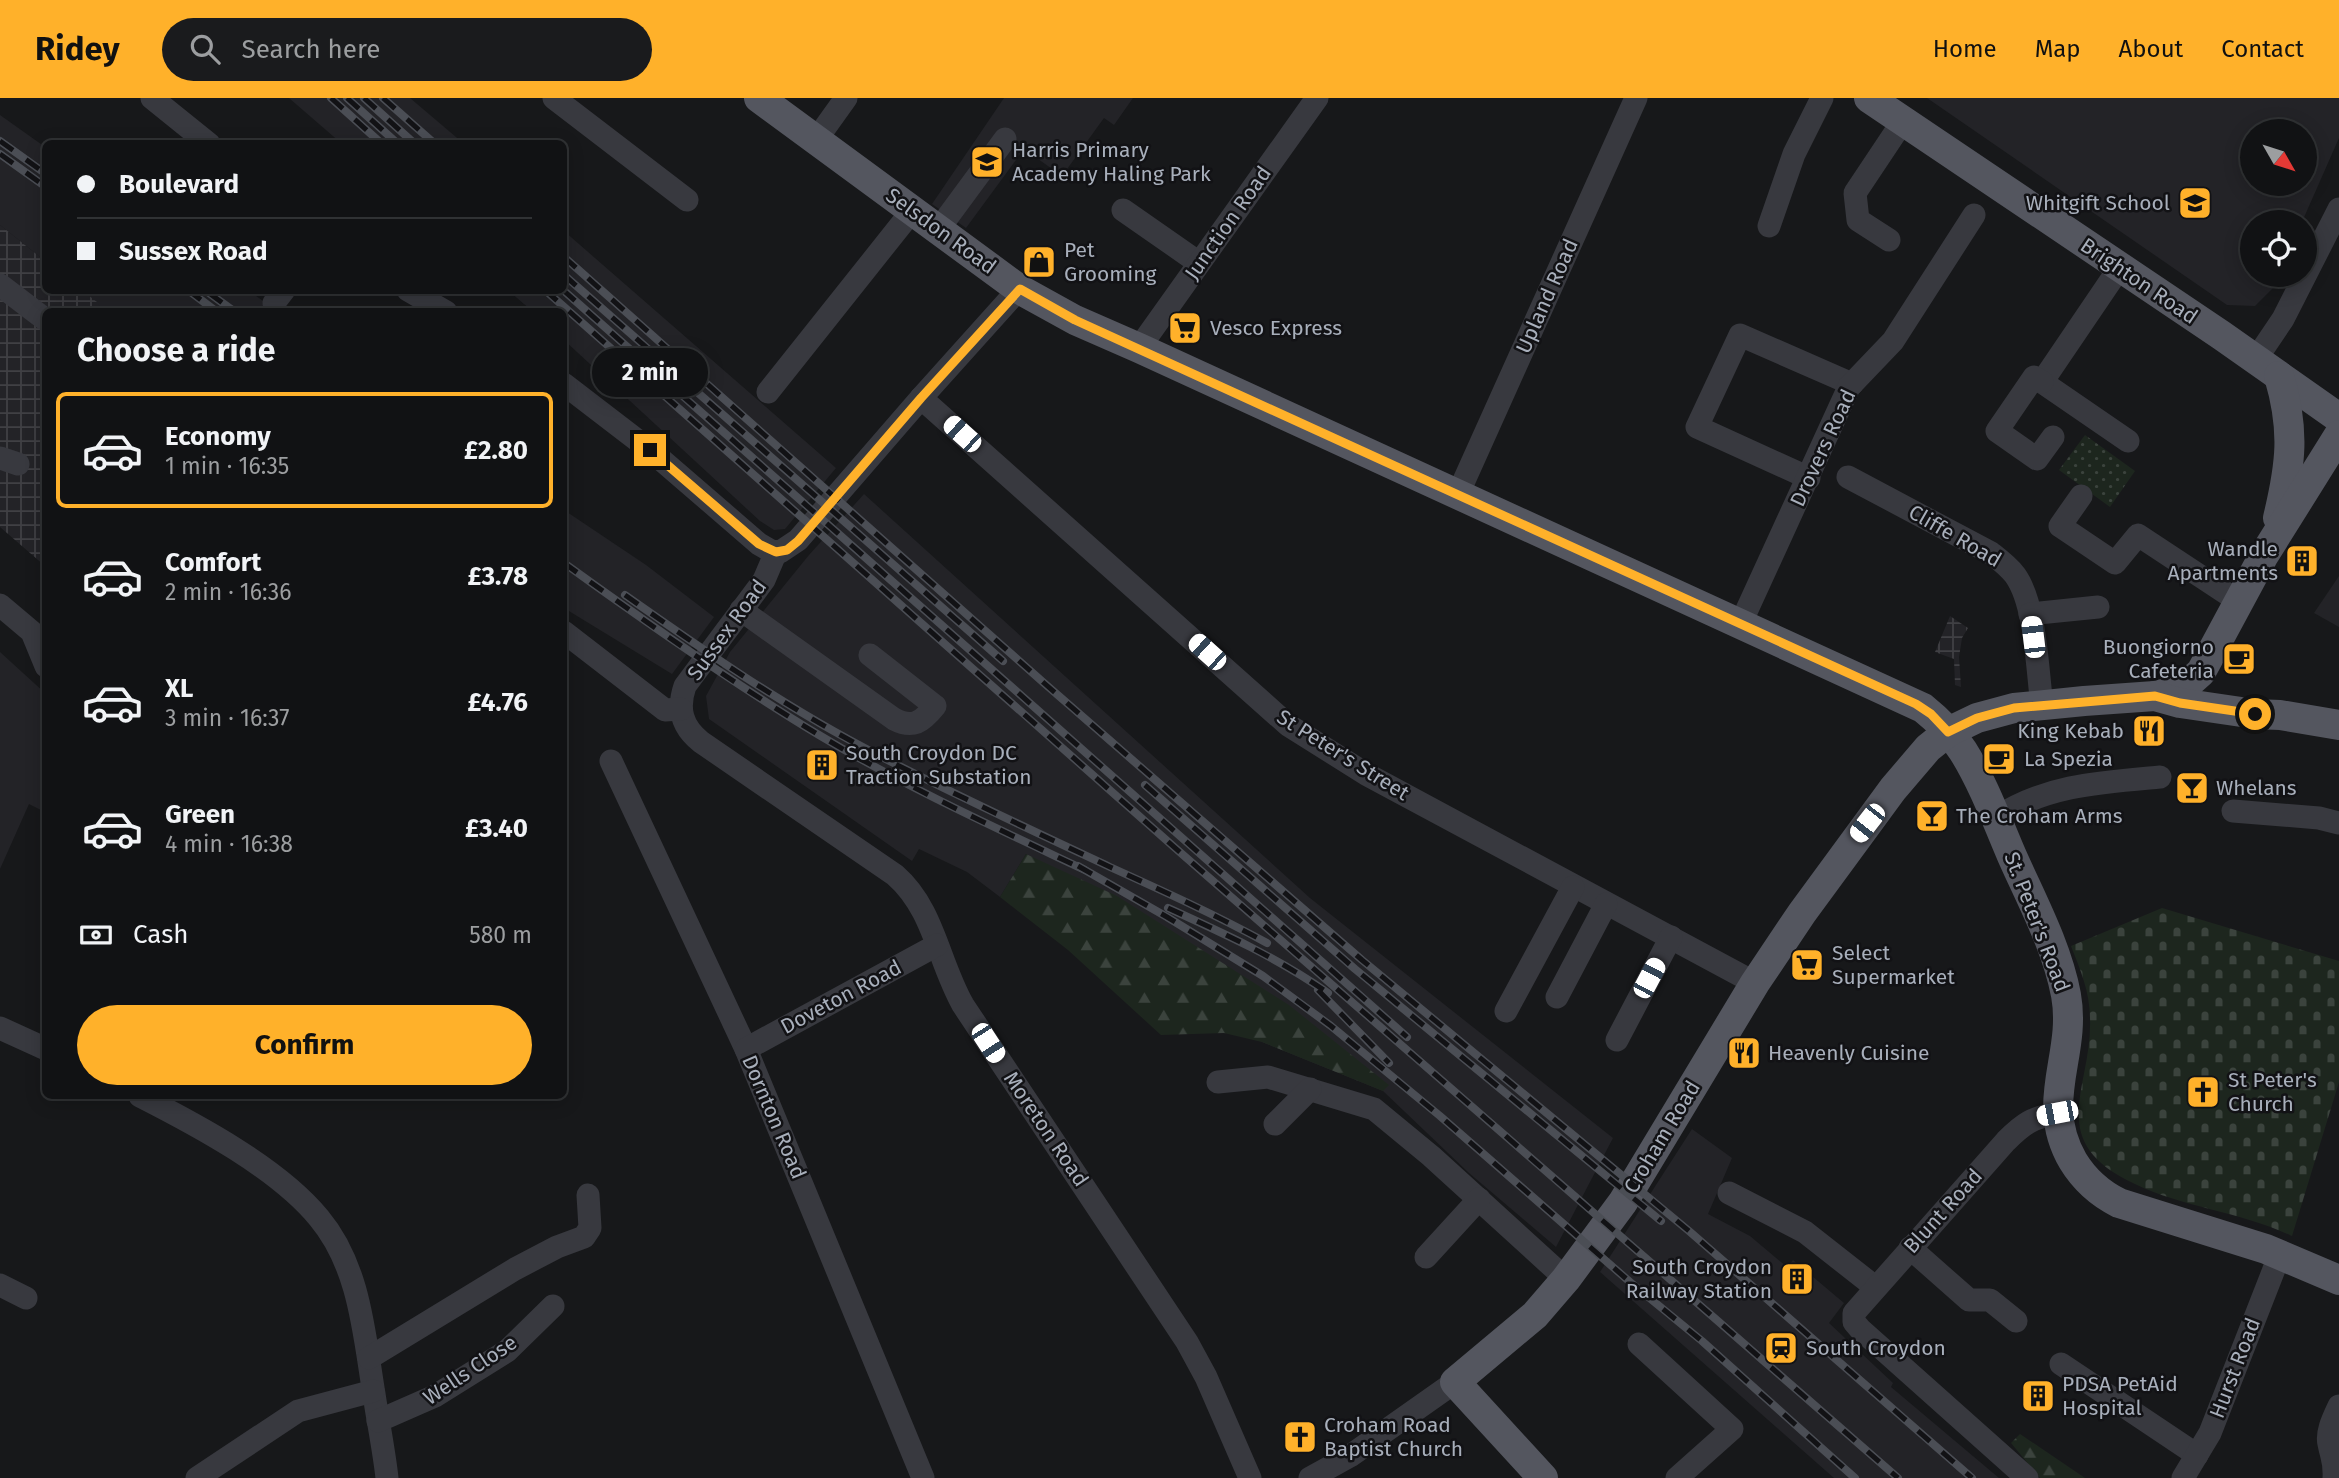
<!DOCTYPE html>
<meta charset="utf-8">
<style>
:root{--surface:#111214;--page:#1a1b1d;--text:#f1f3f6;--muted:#9c9ea0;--line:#303234;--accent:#ffb12a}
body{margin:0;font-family:"Fira Sans",sans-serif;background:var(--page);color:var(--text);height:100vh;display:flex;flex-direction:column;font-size:26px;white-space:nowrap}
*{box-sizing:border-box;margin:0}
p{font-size:23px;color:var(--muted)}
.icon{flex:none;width:38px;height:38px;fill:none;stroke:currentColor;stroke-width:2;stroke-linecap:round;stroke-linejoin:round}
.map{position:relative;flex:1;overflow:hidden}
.drawer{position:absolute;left:42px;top:210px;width:525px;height:791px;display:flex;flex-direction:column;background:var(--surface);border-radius:10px;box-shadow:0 4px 18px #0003,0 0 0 2px var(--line)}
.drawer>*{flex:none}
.guide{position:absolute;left:42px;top:42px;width:525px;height:154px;border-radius:10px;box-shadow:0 4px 18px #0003,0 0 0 2px var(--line);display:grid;align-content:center;height:154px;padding:0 35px;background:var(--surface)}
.needle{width:46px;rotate:129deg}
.buttons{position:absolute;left:2240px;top:21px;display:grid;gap:14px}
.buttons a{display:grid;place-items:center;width:77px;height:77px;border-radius:50%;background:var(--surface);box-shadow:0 4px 18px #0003,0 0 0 2px var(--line);font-size:35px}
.end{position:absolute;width:32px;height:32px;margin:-16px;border:9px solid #ffb12a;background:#111;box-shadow:0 0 0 4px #111}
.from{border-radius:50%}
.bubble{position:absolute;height:49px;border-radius:24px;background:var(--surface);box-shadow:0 4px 18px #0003,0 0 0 2px var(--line);font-size:23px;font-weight:700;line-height:49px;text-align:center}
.car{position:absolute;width:21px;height:42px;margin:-21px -10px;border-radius:9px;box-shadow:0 0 5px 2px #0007;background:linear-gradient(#fff 24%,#345 0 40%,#fff 0 76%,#345 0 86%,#fff 0)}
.guide b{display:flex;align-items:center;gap:24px;height:66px;font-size:26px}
.guide b+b{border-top:2px solid var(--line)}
.guide i{width:18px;height:18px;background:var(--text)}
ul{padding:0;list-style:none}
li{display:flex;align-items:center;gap:21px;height:116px;margin:0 14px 10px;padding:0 21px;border:4px solid transparent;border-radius:10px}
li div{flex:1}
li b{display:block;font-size:26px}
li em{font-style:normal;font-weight:700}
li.selected{border-color:var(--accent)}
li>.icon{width:63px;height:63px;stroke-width:1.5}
h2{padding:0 35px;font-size:32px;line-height:84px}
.pay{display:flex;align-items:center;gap:18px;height:77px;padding:0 35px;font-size:26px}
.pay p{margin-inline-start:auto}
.action{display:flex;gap:14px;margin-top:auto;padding:14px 35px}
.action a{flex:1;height:80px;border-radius:42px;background:var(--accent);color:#111;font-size:28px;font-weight:700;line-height:80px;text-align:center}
header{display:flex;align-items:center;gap:42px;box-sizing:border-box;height:98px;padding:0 35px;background:var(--accent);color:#111}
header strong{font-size:33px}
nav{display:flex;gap:38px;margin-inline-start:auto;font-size:24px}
.search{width:490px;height:63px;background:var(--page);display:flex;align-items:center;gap:18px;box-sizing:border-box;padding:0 24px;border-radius:38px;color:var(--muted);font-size:26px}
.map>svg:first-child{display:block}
</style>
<header>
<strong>Ridey</strong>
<div class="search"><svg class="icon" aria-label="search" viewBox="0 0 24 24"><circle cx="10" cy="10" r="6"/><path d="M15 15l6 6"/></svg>Search here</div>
<nav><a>Home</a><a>Map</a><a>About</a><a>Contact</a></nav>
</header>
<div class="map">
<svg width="2339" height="1380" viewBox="0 0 2339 1380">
<defs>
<pattern id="industrial-grid" width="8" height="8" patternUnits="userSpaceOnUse" patternTransform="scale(1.75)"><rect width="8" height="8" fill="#232327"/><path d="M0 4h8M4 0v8" fill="none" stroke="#404044"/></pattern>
<pattern id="grass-dots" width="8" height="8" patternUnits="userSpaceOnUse" patternTransform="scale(1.75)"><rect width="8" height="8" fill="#1d261e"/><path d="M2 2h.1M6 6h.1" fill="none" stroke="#3b433d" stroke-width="1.8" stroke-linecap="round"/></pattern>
<pattern id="forest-firs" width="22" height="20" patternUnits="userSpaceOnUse" patternTransform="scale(1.75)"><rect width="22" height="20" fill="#1d261e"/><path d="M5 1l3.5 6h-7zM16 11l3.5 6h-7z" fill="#3b433d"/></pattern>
<pattern id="cemetery-stones" width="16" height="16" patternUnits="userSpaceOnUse" patternTransform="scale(1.75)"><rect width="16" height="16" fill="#1d261e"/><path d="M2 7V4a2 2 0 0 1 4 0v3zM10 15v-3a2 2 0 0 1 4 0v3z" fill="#3b433d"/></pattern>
</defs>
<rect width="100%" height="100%" fill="#17181a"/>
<g fill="#232327" fill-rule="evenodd">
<polygon points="289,0 410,0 463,45 341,45"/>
<polygon points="1004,0 1133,0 1114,27 1104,20 1062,78 1024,51 966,130 932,106"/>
<path d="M1927 0H2339V40L2302 124H2252V177H2279L2273 190 2255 208 2227 207ZM2252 33H2305V86H2252Z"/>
<polygon points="0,17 45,49 45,163 0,127"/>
<polygon points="564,133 836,370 785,431 774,432 760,423 564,242 564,214 532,213 509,193 564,192"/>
<polygon points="83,193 249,193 277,213 103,213 96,204"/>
<polygon points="864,396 1310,800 1613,1040 1556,1149 1469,1075 1383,993 1262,944 1026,756 1000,799 967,774 919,751 912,763 709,621 706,598 730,554 809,457"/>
<polygon points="564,412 646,467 714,519 672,576 564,510"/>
<polygon points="2339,478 2339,529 2314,515"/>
<polygon points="0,554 46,596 45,714 29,706 0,771"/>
<polygon points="1692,1031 1732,1060 1708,1116 1750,1138 1787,1169 1793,1162 1844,1205 1829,1225 1893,1285 1891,1289 1999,1380 1834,1380 1600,1174"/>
</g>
<g fill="url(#industrial-grid)">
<polygon points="0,127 45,163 46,192 83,193 97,204 103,213 46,214 45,468 0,429"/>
<polygon points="1950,518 1968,530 1962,540 1959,559 1961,589 1955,587 1954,561 1935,554"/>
</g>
<polygon fill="url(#grass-dots)" points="2085,337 2135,373 2110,409 2059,372"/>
<g fill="url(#forest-firs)">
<polygon points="1026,756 1117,798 1289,907 1389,987 1383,993 1262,944 1224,935 1161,937 1068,852 1000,799"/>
<polygon points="2020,1336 2085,1380 2040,1380 2011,1345"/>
</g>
<path fill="url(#cemetery-stones)" d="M2162 810 2339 863V984L2292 1138C2242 1114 2185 1110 2135 1086 2042 1043 2093 990 2090 920 2090 894 2080 871 2071 848Z"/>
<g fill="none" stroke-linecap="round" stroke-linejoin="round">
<g stroke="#38393f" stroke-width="23">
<polyline points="152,0 209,46"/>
<polyline points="554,0 687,102"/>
<polyline points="816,42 846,0"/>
<polyline points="1123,112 1199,165"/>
<polyline points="1769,128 1794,56 1822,0"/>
<polyline points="938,132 1005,41"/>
<polyline points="1889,142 1858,122 1855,95 1903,23"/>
<polyline points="2120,169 2042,284 2128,343"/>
<polyline points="0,187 46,222"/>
<polyline points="408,192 446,214"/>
<polyline points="274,205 284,192"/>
<polyline points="1139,250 1317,0"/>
<polyline points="2256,261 2283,221 2339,111"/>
<polyline points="2042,284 2034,279 1997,333 2037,361 2053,339"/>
<polyline points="564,286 650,352 759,446 771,453 780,454 798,442 921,300 1019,191"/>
<polyline points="768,294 912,113"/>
<polyline points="921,300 1288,627 1366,676 1755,885"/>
<polyline points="0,360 18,366"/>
<path d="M1848 379 1991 455C2000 462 2008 468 2015 477 2036 506 2037 571 2042 607"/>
<polyline points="1809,380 1697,329 1740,237 1852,286"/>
<polyline points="1458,396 1636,0"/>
<polyline points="2081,398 2060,428 2115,465 2138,437 2238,503"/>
<path d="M776 454 764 482 685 588C677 611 682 629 701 644L895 777C934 811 938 863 963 907L1187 1244 1206 1279 1250 1380"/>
<polyline points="0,507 32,534 46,568"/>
<path d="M741 512 894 621C913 631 922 624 935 608L870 557"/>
<polyline points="2030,516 2098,509"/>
<polyline points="1740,527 1849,289 1893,243 1974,117"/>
<polyline points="564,534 665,612 681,611"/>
<polyline points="611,663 746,951 923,1380"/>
<polyline points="2233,713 2319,720 2339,725"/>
<path d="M1996 720C2045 687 2103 684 2160 679"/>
<polyline points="1557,899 1606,806"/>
<polyline points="1506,913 1573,789"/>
<polyline points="0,930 46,951"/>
<polyline points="1617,942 1671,839"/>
<polyline points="746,951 937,847"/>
<polyline points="1218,984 1268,979 1374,1011 1431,1058 1566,1181"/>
<path d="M140 998C197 1027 278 1070 319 1120 360 1169 364 1236 374 1296 378 1324 384 1352 387 1380"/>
<polyline points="1275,1026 1310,991"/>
<polyline points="1729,1095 1805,1134 1875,1189"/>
<polyline points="1910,1150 1969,1202 1990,1202 2016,1223"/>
<polyline points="1426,1159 1479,1101"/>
<polyline points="0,1187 26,1200"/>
<polyline points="1639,1246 1732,1331 1677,1380"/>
<polyline points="369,1260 515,1171 557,1149 584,1139 590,1130 588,1097"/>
<polyline points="2061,1266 2197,1357"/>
<polyline points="378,1323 435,1298 507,1253 553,1208"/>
<polyline points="197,1380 298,1313 373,1293"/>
<polyline points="1310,1380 1350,1358 1455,1284"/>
<path d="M2027 1380 1860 1231 1854 1224V1215L2006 1043C2024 1025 2032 1020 2057 1015"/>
<polyline points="2183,1380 2210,1335 2280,1156"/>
<path d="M2334 1380C2335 1363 2332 1361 2329 1346 2326 1334 2334 1319 2339 1308"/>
</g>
<g stroke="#54565f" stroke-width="30">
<path d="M759 0 1019 191 1075 222 1139 250 1923 610C1938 622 1952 636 1963 653 1983 685 1997 723 2012 758 2032 803 2057 849 2066 897 2077 958 2038 1003 2073 1063 2084 1081 2099 1095 2119 1105L2266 1151 2339 1182"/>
<polyline points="1869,0 2221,237 2339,320"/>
<path d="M2278 420C2291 366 2295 332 2279 278"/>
<polyline points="2155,598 2182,591 2201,574 2264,457 2339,337"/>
<polyline points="1543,1380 1455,1284 1535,1217 1566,1181 1623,1104 1755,885 1802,815 1893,691 1928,650 1948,634 1977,620 2014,610 2084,603 2155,598 2180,605 2255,616 2280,617 2339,627"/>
</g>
<defs>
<g id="rail">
<polyline points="331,0 382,46"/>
<polyline points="347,0 398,46"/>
<polyline points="364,0 415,46"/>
<polyline points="383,0 435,46"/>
<polyline points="0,43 46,76"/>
<polyline points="0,56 46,89"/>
<polyline points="564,159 1044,585 1362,862 1689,1133 1972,1380"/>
<polyline points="564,177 1003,563"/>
<polyline points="188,192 217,214"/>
<polyline points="545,192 1182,756 1898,1380"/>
<polyline points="563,192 1407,939"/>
<polyline points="209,195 235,214"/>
<path d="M564 465C647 525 731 584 819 637 904 688 996 730 1085 772"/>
<path d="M625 497C706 554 788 611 876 656 953 696 1031 732 1110 769 1163 793 1216 817 1267 845"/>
<polyline points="1145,687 1355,871 1661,1123"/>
<polyline points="1078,768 1167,819 1263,878 1331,928 1440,1018 1630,1184 1702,1243 1855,1380"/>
<path d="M1168 810C1223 835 1278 860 1328 895"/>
<polyline points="1318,892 1389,965"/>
</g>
</defs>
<use href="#rail" stroke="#4b4e55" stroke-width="8"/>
<use href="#rail" stroke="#121215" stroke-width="5" stroke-dasharray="16" stroke-linecap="butt"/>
</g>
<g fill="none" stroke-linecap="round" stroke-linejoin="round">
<polyline stroke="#ffb12a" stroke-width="9" points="650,352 759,446 776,454 787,452 798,443 921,300 1020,191 1075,222 1916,606 1931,616 1948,634 1977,620 2014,610 2155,598 2180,605 2255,616"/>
</g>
<defs>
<symbol id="school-square" viewBox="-11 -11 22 22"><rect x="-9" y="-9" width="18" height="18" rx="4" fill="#ffb12a" stroke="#121215"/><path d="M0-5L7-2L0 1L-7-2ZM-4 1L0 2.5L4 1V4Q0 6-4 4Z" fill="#111"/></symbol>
<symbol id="shop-square" viewBox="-11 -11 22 22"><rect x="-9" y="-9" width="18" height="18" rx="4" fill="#ffb12a" stroke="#121215"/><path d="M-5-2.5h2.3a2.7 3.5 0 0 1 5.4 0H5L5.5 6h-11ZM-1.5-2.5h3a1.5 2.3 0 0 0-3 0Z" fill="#111"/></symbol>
<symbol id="supermarket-square" viewBox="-11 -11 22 22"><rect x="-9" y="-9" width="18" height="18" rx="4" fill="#ffb12a" stroke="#121215"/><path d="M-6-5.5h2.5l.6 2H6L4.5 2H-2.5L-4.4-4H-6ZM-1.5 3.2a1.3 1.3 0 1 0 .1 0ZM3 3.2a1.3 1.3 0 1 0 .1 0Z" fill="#111"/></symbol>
<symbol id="building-square" viewBox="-11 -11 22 22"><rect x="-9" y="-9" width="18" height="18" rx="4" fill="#ffb12a" stroke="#121215"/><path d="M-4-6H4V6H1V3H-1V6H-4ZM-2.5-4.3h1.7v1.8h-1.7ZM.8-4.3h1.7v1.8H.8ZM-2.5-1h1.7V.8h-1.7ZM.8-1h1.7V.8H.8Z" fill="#111"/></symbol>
<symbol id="cafe-square" viewBox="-11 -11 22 22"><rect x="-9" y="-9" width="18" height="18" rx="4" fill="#ffb12a" stroke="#121215"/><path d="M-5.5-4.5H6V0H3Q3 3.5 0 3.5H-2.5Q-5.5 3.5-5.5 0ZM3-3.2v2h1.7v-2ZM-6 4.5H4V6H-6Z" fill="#111"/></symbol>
<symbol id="restaurant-square" viewBox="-11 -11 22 22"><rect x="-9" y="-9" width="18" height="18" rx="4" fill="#ffb12a" stroke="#121215"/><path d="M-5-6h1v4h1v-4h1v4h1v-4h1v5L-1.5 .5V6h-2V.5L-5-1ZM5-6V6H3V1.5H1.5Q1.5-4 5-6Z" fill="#111"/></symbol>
<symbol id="bar-square" viewBox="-11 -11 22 22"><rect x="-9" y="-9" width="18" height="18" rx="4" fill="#ffb12a" stroke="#121215"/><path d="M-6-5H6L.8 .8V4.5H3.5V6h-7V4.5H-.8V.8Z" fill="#111"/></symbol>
<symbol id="church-square" viewBox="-11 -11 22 22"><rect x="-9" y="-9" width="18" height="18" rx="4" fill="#ffb12a" stroke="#121215"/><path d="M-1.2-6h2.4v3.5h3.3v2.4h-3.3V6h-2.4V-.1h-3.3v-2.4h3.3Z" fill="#111"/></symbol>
<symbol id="station-square" viewBox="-11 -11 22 22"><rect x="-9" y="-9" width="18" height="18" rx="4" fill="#ffb12a" stroke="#121215"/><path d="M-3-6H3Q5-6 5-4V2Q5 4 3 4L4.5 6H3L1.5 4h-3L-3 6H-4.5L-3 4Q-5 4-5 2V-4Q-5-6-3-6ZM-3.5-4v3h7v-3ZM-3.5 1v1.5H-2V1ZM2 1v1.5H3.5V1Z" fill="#111"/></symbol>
</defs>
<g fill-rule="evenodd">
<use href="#school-square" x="968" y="45" width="38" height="38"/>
<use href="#school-square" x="2176" y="86" width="38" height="38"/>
<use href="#shop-square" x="1020" y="145" width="38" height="38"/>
<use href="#supermarket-square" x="1166" y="211" width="38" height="38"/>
<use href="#building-square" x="2283" y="444" width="38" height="38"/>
<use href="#cafe-square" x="2220" y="542" width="38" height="38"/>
<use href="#restaurant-square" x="2130" y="614" width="38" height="38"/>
<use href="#cafe-square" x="1980" y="642" width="38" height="38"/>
<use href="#building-square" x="803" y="648" width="38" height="38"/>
<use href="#bar-square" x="2173" y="671" width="38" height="38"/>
<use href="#bar-square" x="1913" y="699" width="38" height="38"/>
<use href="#supermarket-square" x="1788" y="848" width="38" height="38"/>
<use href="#restaurant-square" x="1725" y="936" width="38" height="38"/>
<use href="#church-square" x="2184" y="975" width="38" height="38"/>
<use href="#building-square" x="1778" y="1162" width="38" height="38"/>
<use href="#station-square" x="1762" y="1231" width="38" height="38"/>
<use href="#building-square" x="2019" y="1279" width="38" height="38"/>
<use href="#church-square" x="1281" y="1320" width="38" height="38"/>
</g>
<g text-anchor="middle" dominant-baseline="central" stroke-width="5" stroke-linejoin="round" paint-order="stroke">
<g font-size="21" fill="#a8afbb" stroke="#121215" text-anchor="start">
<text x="1012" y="52">Harris Primary<tspan x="1012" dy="24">Academy Haling Park</tspan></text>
<text x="2170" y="105" text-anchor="end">Whitgift School</text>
<text x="1064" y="152">Pet<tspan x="1064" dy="24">Grooming</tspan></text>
<text x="1210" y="230">Vesco Express</text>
<text x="2278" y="451" text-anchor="end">Wandle<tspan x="2278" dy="24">Apartments</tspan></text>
<text x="2214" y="549" text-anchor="end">Buongiorno<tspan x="2214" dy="24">Cafeteria</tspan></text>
<text x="2124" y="633" text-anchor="end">King Kebab</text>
<text x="846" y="655">South Croydon DC<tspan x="846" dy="24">Traction Substation</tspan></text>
<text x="2024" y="661">La Spezia</text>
<text x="2216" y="690">Whelans</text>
<text x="1956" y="718">The Croham Arms</text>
<text x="1832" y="855">Select<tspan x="1832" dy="24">Supermarket</tspan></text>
<text x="1768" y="955">Heavenly Cuisine</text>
<text x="2228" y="982">St Peter's<tspan x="2228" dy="24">Church</tspan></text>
<text x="1772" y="1169" text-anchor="end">South Croydon<tspan x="1772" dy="24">Railway Station</tspan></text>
<text x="1806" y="1250">South Croydon</text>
<text x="2062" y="1286">PDSA PetAid<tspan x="2062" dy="24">Hospital</tspan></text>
<text x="1324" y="1327">Croham Road<tspan x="1324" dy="24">Baptist Church</tspan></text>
</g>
<g font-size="21" fill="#a8afbb" stroke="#121215">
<text transform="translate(1228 125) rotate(-55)">Junction Road</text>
<text transform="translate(941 133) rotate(36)">Selsdon Road</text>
<text transform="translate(2139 183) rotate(34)">Brighton Road</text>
<text transform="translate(1547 198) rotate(-66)">Upland Road</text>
<text transform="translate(1823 350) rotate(-65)">Drovers Road</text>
<text transform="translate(1955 438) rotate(30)">Cliffe Road</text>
<text transform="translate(727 532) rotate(-54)">Sussex Road</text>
<text transform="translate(1343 657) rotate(32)">St Peter's Street</text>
<text transform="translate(2037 824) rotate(69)">St. Peter's Road</text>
<text transform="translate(841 899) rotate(-28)">Doveton Road</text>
<text transform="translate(774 1019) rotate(67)">Dornton Road</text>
<text transform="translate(1046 1031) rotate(56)">Moreton Road</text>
<text transform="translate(1662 1039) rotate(-59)">Croham Road</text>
<text transform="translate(1943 1113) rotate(-48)">Blunt Road</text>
<text transform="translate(2235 1270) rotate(-69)">Hurst Road</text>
<text transform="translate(470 1272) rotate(-34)">Wells Close</text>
</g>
</g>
</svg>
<div class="buttons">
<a><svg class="needle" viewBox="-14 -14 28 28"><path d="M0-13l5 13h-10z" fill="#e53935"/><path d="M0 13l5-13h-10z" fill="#9c9ea0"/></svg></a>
<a><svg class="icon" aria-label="locate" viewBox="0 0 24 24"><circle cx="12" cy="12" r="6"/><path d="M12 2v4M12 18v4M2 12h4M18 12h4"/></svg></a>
</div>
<i class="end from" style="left:2255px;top:616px"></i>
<i class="end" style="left:650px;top:352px"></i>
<div class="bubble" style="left:592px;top:250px;width:116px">2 min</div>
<i class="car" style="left:962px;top:336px;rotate:312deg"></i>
<i class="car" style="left:2033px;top:539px;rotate:353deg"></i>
<i class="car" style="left:1207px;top:554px;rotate:312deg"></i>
<i class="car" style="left:1867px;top:725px;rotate:218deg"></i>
<i class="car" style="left:1649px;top:880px;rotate:28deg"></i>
<i class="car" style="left:988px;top:945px;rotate:147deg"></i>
<i class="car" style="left:2057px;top:1015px;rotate:259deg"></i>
<div class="guide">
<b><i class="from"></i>Boulevard</b>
<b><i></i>Sussex Road</b>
</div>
<section class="drawer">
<h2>Choose a ride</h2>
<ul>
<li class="selected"><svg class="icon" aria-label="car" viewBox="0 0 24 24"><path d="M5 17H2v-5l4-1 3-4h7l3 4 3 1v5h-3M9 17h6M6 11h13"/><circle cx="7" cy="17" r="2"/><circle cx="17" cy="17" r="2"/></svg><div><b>Economy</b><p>1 min · 16:35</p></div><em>£2.80</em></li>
<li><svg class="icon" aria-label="car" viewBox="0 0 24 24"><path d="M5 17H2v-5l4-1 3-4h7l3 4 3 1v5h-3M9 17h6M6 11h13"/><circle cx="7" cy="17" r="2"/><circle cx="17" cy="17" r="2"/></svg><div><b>Comfort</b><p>2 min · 16:36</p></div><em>£3.78</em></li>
<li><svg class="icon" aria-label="car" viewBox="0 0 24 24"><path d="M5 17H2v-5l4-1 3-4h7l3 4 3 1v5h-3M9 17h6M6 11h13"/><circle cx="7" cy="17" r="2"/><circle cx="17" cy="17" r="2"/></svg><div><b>XL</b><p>3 min · 16:37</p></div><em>£4.76</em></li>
<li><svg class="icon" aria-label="car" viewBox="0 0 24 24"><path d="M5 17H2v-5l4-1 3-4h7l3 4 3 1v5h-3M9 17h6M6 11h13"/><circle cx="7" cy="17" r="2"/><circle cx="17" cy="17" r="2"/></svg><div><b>Green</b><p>4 min · 16:38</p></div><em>£3.40</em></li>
</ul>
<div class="pay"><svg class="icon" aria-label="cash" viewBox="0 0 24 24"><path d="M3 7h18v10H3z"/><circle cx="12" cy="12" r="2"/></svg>Cash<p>580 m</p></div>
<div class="action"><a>Confirm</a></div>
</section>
</div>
